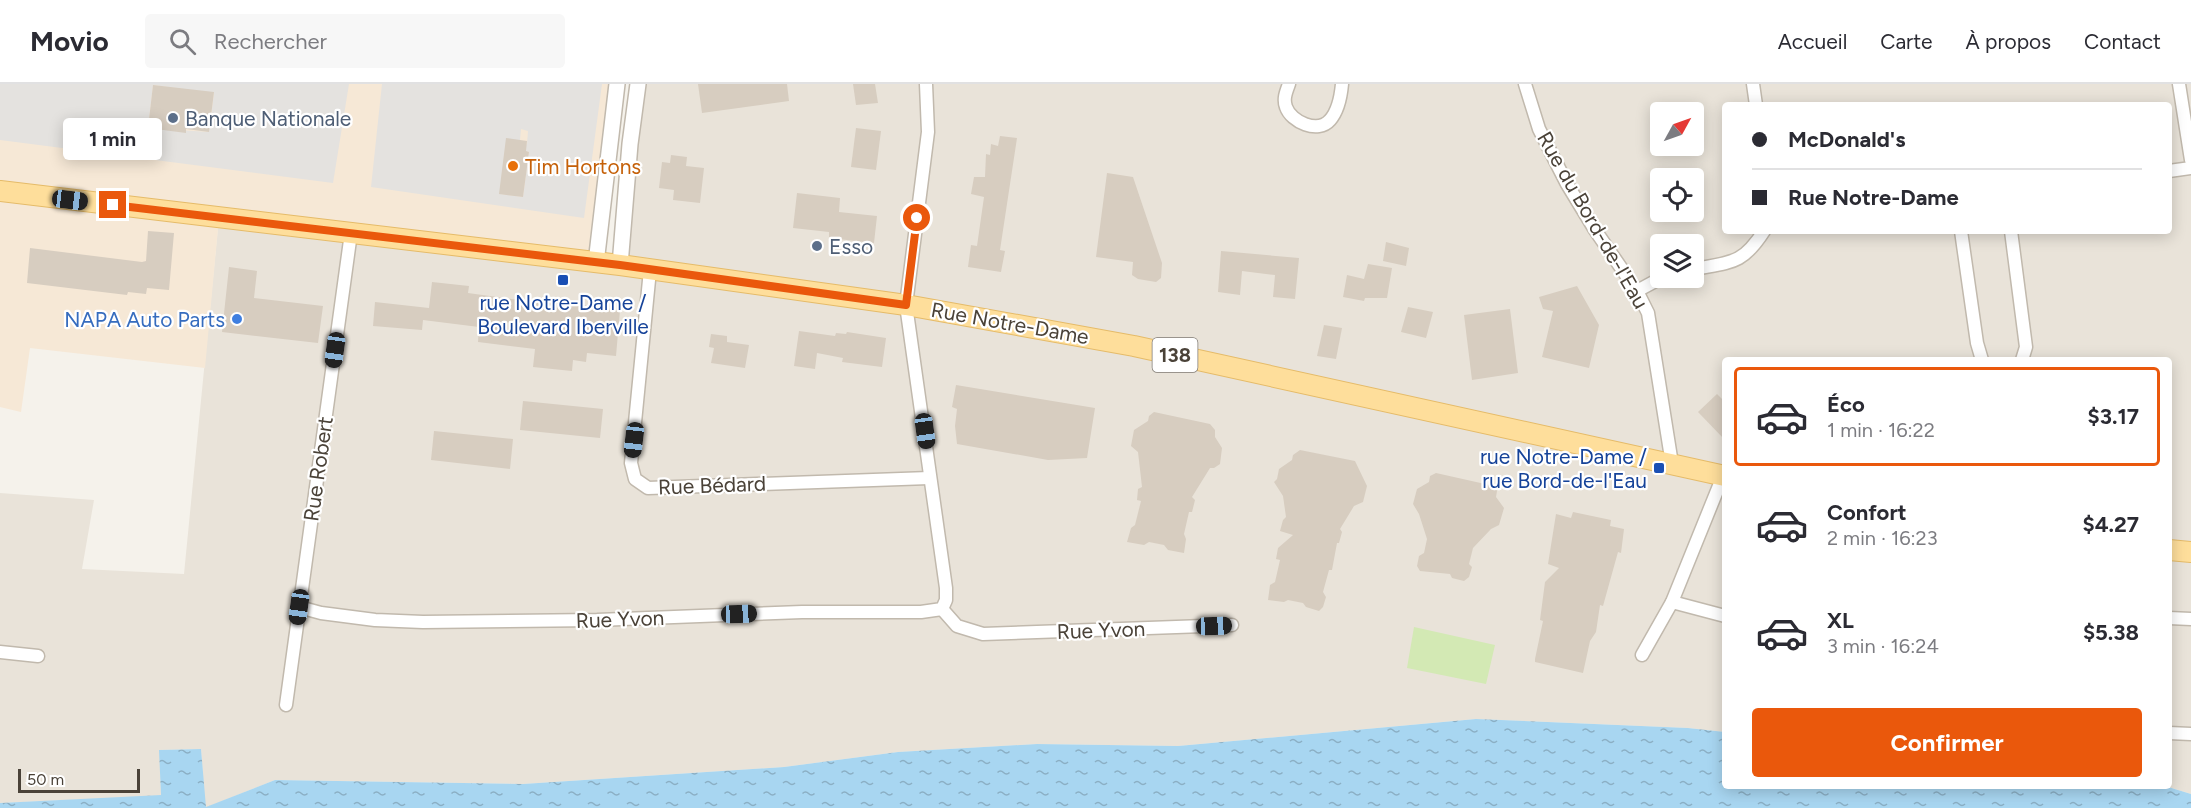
<!DOCTYPE html>
<html lang="fr">
<meta charset="utf-8">
<style>
:root{--surface:#fff;--page:#f7f7f7;--text:#2b2b33;--muted:#7c7c81;--line:#e1e1e2;--accent:#ea580c}
body{margin:0;font-family:Figtree,sans-serif;background:var(--page);color:var(--text);height:100vh;display:flex;flex-direction:column;font-size:22px;white-space:nowrap}
*{box-sizing:border-box;margin:0}
p{font-size:20px;color:var(--muted)}
.icon{flex:none;width:33px;height:33px;fill:none;stroke:currentColor;stroke-width:2;stroke-linecap:round;stroke-linejoin:round}
.map{position:relative;flex:1;overflow:hidden}
.drawer{position:absolute;left:1722px;top:273px;width:450px;height:432px;display:flex;flex-direction:column;background:var(--surface);border-radius:6px;box-shadow:0 3px 15px #0003}
.drawer>*{flex:none}
.top-card{position:absolute;left:1722px;top:18px;width:450px;height:132px;border-radius:6px;box-shadow:0 3px 15px #0003;display:grid;align-content:center;height:132px;padding:0 30px;background:var(--surface)}
.needle{width:39px;rotate:50deg}
.controls{position:absolute;left:1650px;top:18px;display:grid;gap:12px}
.controls a{display:grid;place-items:center;width:54px;height:54px;border-radius:6px;background:var(--surface);box-shadow:0 3px 15px #0003;font-size:30px}
.scale{position:absolute;left:18px;bottom:15px;width:122px;box-sizing:border-box;padding-left:6px;border:3px solid #4a4238;border-top:0;font-size:16px;line-height:21px;white-space:nowrap;color:#4a4238;-webkit-text-stroke:4px #fff;paint-order:stroke}
.end{position:absolute;width:27px;height:27px;margin:-14px;border:8px solid #ea580c;background:#fff;box-shadow:0 0 0 3px #fff}
.from{border-radius:50%}
.bubble{position:absolute;height:42px;border-radius:6px;background:var(--surface);box-shadow:0 3px 15px #0003;font-size:20px;font-weight:700;line-height:42px;text-align:center}
.car{position:absolute;width:18px;height:36px;margin:-18px -9px;border-radius:8px;box-shadow:0 0 4px 2px #0007;background:linear-gradient(#222 24%,#8ab4d8 0 40%,#222 0 76%,#8ab4d8 0 86%,#222 0)}
.top-card b{display:flex;align-items:center;gap:21px;height:57px;font-size:22px}
.top-card b+b{border-top:2px solid var(--line)}
.top-card i{width:15px;height:15px;background:var(--text)}
ul{padding:10px 0 0;list-style:none}
li{display:flex;align-items:center;gap:18px;height:99px;margin:0 12px 9px;padding:0 18px;border:3px solid transparent;border-radius:6px}
li div{flex:1}
li b{display:block;font-size:22px}
li em{font-style:normal;font-weight:700}
li.active{border-color:var(--accent)}
li>.icon{width:54px;height:54px;stroke-width:1.5}
.primary-button{display:flex;gap:12px;margin-top:auto;padding:12px 30px}
.primary-button a{flex:1;height:69px;border-radius:6px;background:var(--accent);color:#fff;font-size:24px;font-weight:700;line-height:69px;text-align:center}
header{display:flex;align-items:center;gap:36px;box-sizing:border-box;height:84px;padding:0 30px;background:var(--surface);border-bottom:2px solid var(--line)}
header strong{font-size:28px}
nav{display:flex;gap:33px;margin-inline-start:auto;font-size:21px}
.search{width:420px;height:54px;background:var(--page);display:flex;align-items:center;gap:15px;box-sizing:border-box;padding:0 21px;border-radius:6px;color:var(--muted);font-size:22px}
.map>svg:first-child{display:block}
</style>
<header>
<strong>Movio</strong>
<div class="search"><svg class="icon" aria-label="search" viewBox="0 0 24 24"><circle cx="10" cy="10" r="6"/><path d="M15 15l6 6"/></svg>Rechercher</div>
<nav><a>Accueil</a><a>Carte</a><a>À propos</a><a>Contact</a></nav>
</header>
<div class="map">
<svg width="2191" height="724" viewBox="0 0 2191 724">
<defs>
<pattern id="water-ripples" width="26" height="14" patternUnits="userSpaceOnUse" patternTransform="scale(1.5)"><rect width="26" height="14" fill="#a8d6f1"/><path d="M2 4q2-2 4 0t4 0M15 11q2-2 4 0t4 0" fill="none" stroke="#8bafc4"/></pattern>
</defs>
<rect width="100%" height="100%" fill="#f5f2eb"/>
<path fill="#e9e3d9" fill-rule="evenodd" d="M638 0H2191V710L2165 702H2169V276H1725V648L1688 644 1476 635 1178 662 1037 660 898 668 784 683 523 700 275 696 205 724 201 665 160 666 161 712 0 719V409L94 416 82 485 184 490 219 133 619 181ZM1725 21H2169V147H1725ZM1660 28H1694V62H1660ZM1660 94H1694V128H1660ZM1660 160H1694V194H1660Z"/>
<polygon fill="#f6e8d6" points="0,0 617,0 596,179 219,134 205,284 30,264 21,328 0,323"/>
<polygon fill="#d3e9b4" points="1414,543 1495,561 1486,600 1407,584"/>
<g fill="#e4e2df" fill-rule="evenodd">
<path d="M0 0H349L333 99 0 56ZM153 1 214 9 209 48 148 44Z"/>
<path d="M382 0H602L584 134 371 103ZM521 45 528 47 527 60 519 66 529 68 523 113 500 110 520 56Z"/>
</g>
<polygon fill="url(#water-ripples)" points="1476,635 1688,644 1725,648 1725,702 2165,702 2191,710 2191,724 0,724 0,719 161,711 159,666 201,665 206,723 275,696 523,700 784,683 898,668 1037,660 1178,662"/>
<g fill="#d7cdc0">
<polygon points="698,0 787,0 789,17 702,29"/>
<polygon points="853,0 875,0 878,19 856,21"/>
<polygon points="153,1 214,8 209,48 186,45 186,49 148,44"/>
<polygon points="856,44 881,47 876,86 851,83"/>
<polygon points="1000,52 1017,54 1000,166 1005,167 1001,188 968,183 971,161 977,162 984,113 971,110 974,93 985,93 986,70 990,71 991,60 998,62"/>
<polygon points="506,54 527,57 526,67 529,68 523,113 499,110"/>
<polygon points="671,71 687,73 686,82 704,84 700,119 673,116 674,106 659,104 662,78 670,79"/>
<polygon points="1107,89 1133,93 1162,179 1161,194 1156,198 1138,195 1132,191 1133,178 1096,173"/>
<polygon points="797,109 840,114 839,128 877,132 874,159 829,154 829,148 793,144"/>
<polygon points="148,147 174,149 169,206 147,204 146,210 128,208 127,211 27,199 30,164 142,178 146,177"/>
<polygon points="1386,158 1409,164 1406,182 1383,177"/>
<polygon points="1221,167 1299,174 1295,215 1273,213 1275,191 1242,187 1240,211 1218,208"/>
<polygon points="1368,180 1392,184 1387,214 1365,214 1364,217 1343,213 1347,191 1364,195"/>
<polygon points="229,183 257,187 254,214 323,222 318,259 222,248"/>
<polygon points="432,198 469,202 468,209 542,219 543,216 620,226 616,272 587,269 586,278 573,276 572,287 533,283 535,265 478,258 479,243 423,236 422,246 373,242 375,218 429,224"/>
<polygon points="1577,202 1599,241 1589,284 1542,273 1553,227 1543,225 1539,213"/>
<polygon points="1408,223 1433,228 1426,254 1401,248"/>
<polygon points="1510,225 1518,289 1472,296 1464,231"/>
<polygon points="1324,241 1342,244 1336,275 1317,272"/>
<polygon points="799,247 835,252 836,249 846,250 847,248 886,254 882,283 842,278 843,274 817,269 815,285 794,282"/>
<polygon points="711,250 727,252 727,258 749,261 745,284 711,279 714,264 709,263"/>
<polygon points="956,301 1095,324 1087,374 1048,376 957,360 955,342 957,325 952,323"/>
<polygon points="1717,310 1725,318 1725,356 1698,328"/>
<polygon points="523,317 603,325 600,354 520,346"/>
<polygon points="1154,328 1210,340 1215,346 1215,353 1222,364 1220,380 1214,384 1210,384 1192,413 1195,416 1192,428 1189,428 1184,450 1186,455 1184,469 1168,466 1164,461 1149,458 1144,461 1127,458 1131,444 1135,441 1141,417 1137,416 1138,405 1142,403 1138,368 1131,362 1134,346 1148,337 1149,332"/>
<polygon points="434,347 513,355 510,385 431,376"/>
<polygon points="1300,366 1355,377 1367,402 1363,418 1354,422 1340,445 1342,448 1339,459 1337,459 1332,486 1329,486 1323,508 1326,513 1323,523 1319,527 1306,523 1303,519 1288,516 1284,518 1268,516 1270,501 1275,498 1280,476 1276,475 1278,464 1293,451 1280,447 1283,436 1286,433 1283,412 1274,398 1277,395 1279,385 1292,376 1293,371"/>
<polygon points="1436,389 1494,402 1497,407 1496,413 1504,424 1499,441 1491,445 1473,464 1469,480 1472,483 1469,493 1464,497 1452,494 1450,490 1420,487 1417,482 1419,472 1424,469 1427,455 1419,430 1413,420 1417,405 1429,398 1430,392"/>
<polygon points="1573,428 1611,436 1610,442 1624,445 1621,469 1618,468 1603,522 1600,521 1596,548 1590,557 1583,589 1535,578 1535,575 1543,537 1540,536 1545,498 1559,484 1548,480 1556,430 1571,434"/>
</g>
<g fill="none" stroke-linecap="round" stroke-linejoin="round">
<defs>
<g id="minor">
<path d="M1289 0C1286 8 1283 15 1286 23 1291 38 1318 50 1330 36 1338 27 1341 11 1342 0"/>
<polyline points="1525,0 1539,45 1567,100 1595,146 1637,207 1648,229 1672,380"/>
<polyline points="1753,0 1756,21"/>
<polyline points="2179,0 2191,76"/>
<polyline points="2169,87 2191,84"/>
<polyline points="1961,147 1977,259 1982,276"/>
<polyline points="2011,147 2026,263 2022,276"/>
<path d="M1694 185C1731 178 1742 181 1764 147"/>
<polyline points="650,186 631,379 635,395 648,404 929,394"/>
<polyline points="1637,207 1661,194"/>
<polyline points="1672,518 1725,532"/>
<polyline points="299,523 321,529 375,536 423,538 597,536 802,528 921,528 942,525 946,516 946,504 906,221 928,48 926,0"/>
<polyline points="942,525 957,542 983,550 1232,541"/>
<polyline points="2169,534 2191,535"/>
<polyline points="0,568 38,572"/>
<polyline points="1642,571 1672,518 1723,392"/>
<polyline points="286,621 351,149"/>
<polyline points="2169,649 2191,650"/>
</g>
<g id="tertiary">
<polyline points="596,179 617,0"/>
<polyline points="620,181 630,60 638,0"/>
</g>
<g id="primary">
<polyline points="0,107 620,181 906,221 1134,262 1725,392"/>
<polyline points="2169,466 2191,468"/>
</g>
</defs>
<use href="#minor" stroke="#c1b9ad" stroke-width="15"/>
<use href="#tertiary" stroke="#c1b9ad" stroke-width="18"/>
<use href="#primary" stroke="#e5bb69" stroke-width="22"/>
<use href="#minor" stroke="#fff" stroke-width="12"/>
<use href="#tertiary" stroke="#fff" stroke-width="15"/>
<use href="#primary" stroke="#fede9b" stroke-width="20"/>
</g>
<g fill="none" stroke-linecap="round" stroke-linejoin="round">
<polyline stroke="#ea580c" stroke-width="8" points="113,121 620,181 906,221 917,134"/>
</g>
<g fill="#5c6f8a" stroke="#fff" stroke-width="2">
<circle cx="173" cy="34" r="6"/>
<circle cx="817" cy="162" r="6"/>
</g>
<circle fill="#e8710a" stroke="#fff" stroke-width="2" cx="513" cy="82" r="6"/>
<g fill="#1a4fb4" stroke="#fff" stroke-width="2">
<rect x="557" y="190" width="12" height="12" rx="3"/>
<rect x="1653" y="378" width="12" height="12" rx="3"/>
</g>
<circle fill="#3f7fe0" stroke="#fff" stroke-width="2" cx="237" cy="235" r="6"/>
<g text-anchor="middle" dominant-baseline="central" stroke-width="4.5" stroke-linejoin="round" paint-order="stroke">
<rect fill="#fff" stroke="#807b74" stroke-width="1.5" x="1152.5" y="254" width="45" height="34" rx="4.5"/>
<g font-size="20" font-weight="bold" fill="#4a4238">
<text x="1175" y="271">138</text>
</g>
<g font-size="21" fill="#4e5e75" stroke="#fff" text-anchor="start">
<text x="185" y="34">Banque Nationale</text>
<text x="829" y="162">Esso</text>
</g>
<g font-size="21" fill="#c56008" stroke="#fff" text-anchor="start">
<text x="525" y="82">Tim Hortons</text>
</g>
<g font-size="21" fill="#4a4238" stroke="#fff">
<text transform="translate(1593 136) rotate(60)">Rue du Bord-de-l'Eau</text>
<text transform="translate(1010 239) rotate(10)">Rue Notre-Dame</text>
<text transform="translate(318 385) rotate(-82)">Rue Robert</text>
<text transform="translate(712 401) rotate(-2)">Rue Bédard</text>
<text transform="translate(620 535) rotate(-2)">Rue Yvon</text>
<text transform="translate(1101 546) rotate(-2)">Rue Yvon</text>
</g>
<g font-size="21" fill="#164399" stroke="#fff">
<text x="563" y="218">rue Notre-Dame /<tspan x="563" dy="24">Boulevard Iberville</tspan></text>
<text x="1647" y="372" text-anchor="end">rue Notre-Dame /<tspan x="1647" dy="24">rue Bord-de-l'Eau</tspan></text>
</g>
<g font-size="21" fill="#366cbe" stroke="#fff" text-anchor="end">
<text x="225" y="235">NAPA Auto Parts</text>
</g>
</g>
</svg>
<div class="controls">
<a><svg class="needle" viewBox="-14 -14 28 28"><path d="M0-13l5 13h-10z" fill="#e53935"/><path d="M0 13l5-13h-10z" fill="#7c7c81"/></svg></a>
<a><svg class="icon" aria-label="locate" viewBox="0 0 24 24"><circle cx="12" cy="12" r="6"/><path d="M12 2v4M12 18v4M2 12h4M18 12h4"/></svg></a>
<a><svg class="icon" aria-label="layers" viewBox="0 0 24 24"><path d="M12 4l9 5-9 5-9-5zM3 14l9 5 9-5"/></svg></a>
</div>
<div class="scale">50 m</div>
<i class="end from" style="left:917px;top:134px"></i>
<i class="end" style="left:113px;top:121px"></i>
<div class="bubble" style="left:63px;top:34px;width:99px">1 min</div>
<i class="car" style="left:70px;top:116px;rotate:97deg"></i>
<i class="car" style="left:335px;top:266px;rotate:188deg"></i>
<i class="car" style="left:925px;top:347px;rotate:172deg"></i>
<i class="car" style="left:634px;top:356px;rotate:187deg"></i>
<i class="car" style="left:299px;top:523px;rotate:188deg"></i>
<i class="car" style="left:739px;top:530px;rotate:88deg"></i>
<i class="car" style="left:1214px;top:542px;rotate:88deg"></i>
<div class="top-card">
<b><i class="from"></i>McDonald's</b>
<b><i></i>Rue Notre-Dame</b>
</div>
<section class="drawer">
<ul>
<li class="active"><svg class="icon" aria-label="car" viewBox="0 0 24 24"><path d="M5 17H2v-5l4-1 3-4h7l3 4 3 1v5h-3M9 17h6M6 11h13"/><circle cx="7" cy="17" r="2"/><circle cx="17" cy="17" r="2"/></svg><div><b>Éco</b><p>1 min · 16:22</p></div><em>$3.17</em></li>
<li><svg class="icon" aria-label="car" viewBox="0 0 24 24"><path d="M5 17H2v-5l4-1 3-4h7l3 4 3 1v5h-3M9 17h6M6 11h13"/><circle cx="7" cy="17" r="2"/><circle cx="17" cy="17" r="2"/></svg><div><b>Confort</b><p>2 min · 16:23</p></div><em>$4.27</em></li>
<li><svg class="icon" aria-label="car" viewBox="0 0 24 24"><path d="M5 17H2v-5l4-1 3-4h7l3 4 3 1v5h-3M9 17h6M6 11h13"/><circle cx="7" cy="17" r="2"/><circle cx="17" cy="17" r="2"/></svg><div><b>XL</b><p>3 min · 16:24</p></div><em>$5.38</em></li>
</ul>
<div class="primary-button"><a>Confirmer</a></div>
</section>
</div>
